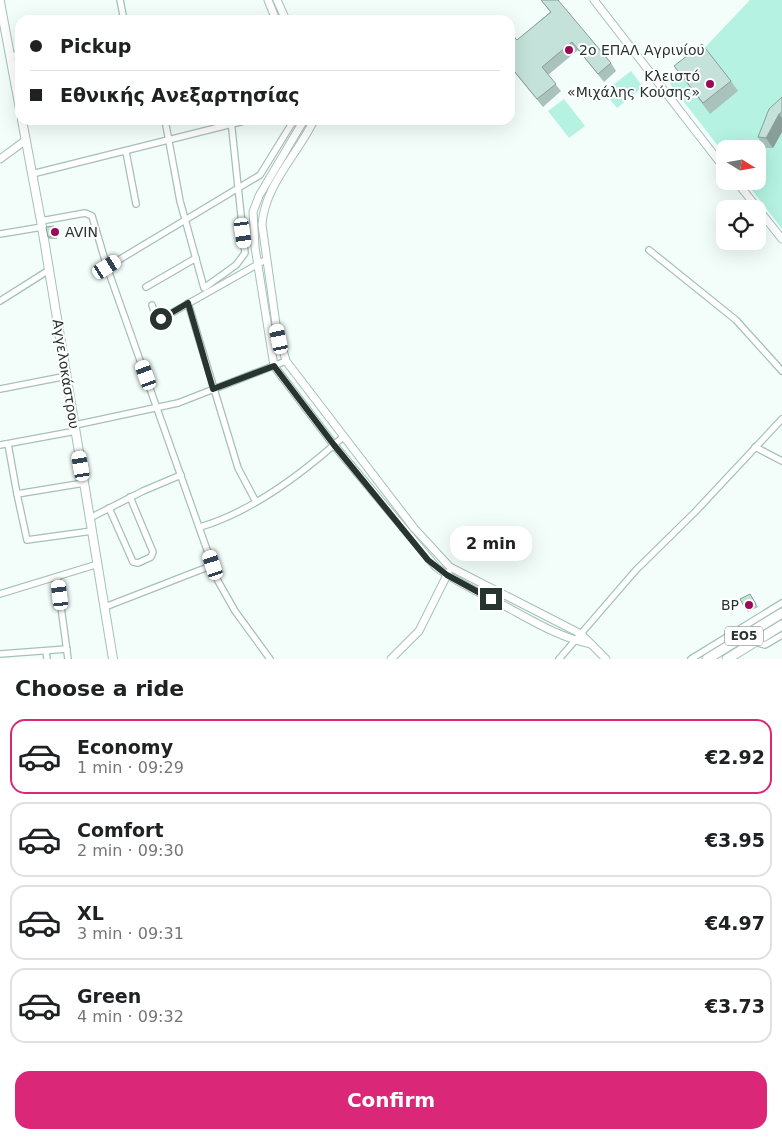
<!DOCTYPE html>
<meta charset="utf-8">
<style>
:root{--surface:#fff;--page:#f2f2f2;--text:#202124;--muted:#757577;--line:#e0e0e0;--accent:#db2777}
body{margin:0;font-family:"DejaVu Sans",sans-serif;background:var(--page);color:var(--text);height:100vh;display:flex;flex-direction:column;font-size:19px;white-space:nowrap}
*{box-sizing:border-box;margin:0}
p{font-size:16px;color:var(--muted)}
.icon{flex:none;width:28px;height:28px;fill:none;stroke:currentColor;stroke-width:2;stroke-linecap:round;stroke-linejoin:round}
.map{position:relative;height:659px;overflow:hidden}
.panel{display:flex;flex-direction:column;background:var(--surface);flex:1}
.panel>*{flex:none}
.top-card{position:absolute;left:15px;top:15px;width:500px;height:110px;border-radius:15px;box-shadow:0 5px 20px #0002;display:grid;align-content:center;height:110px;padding:0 15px;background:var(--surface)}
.needle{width:32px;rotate:101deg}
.fabs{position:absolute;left:716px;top:140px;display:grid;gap:10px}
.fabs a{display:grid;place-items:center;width:50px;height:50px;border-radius:10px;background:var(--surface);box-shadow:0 5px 20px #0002;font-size:25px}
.end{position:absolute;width:22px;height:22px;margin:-11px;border:6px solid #283430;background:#fff;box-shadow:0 0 0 2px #fff}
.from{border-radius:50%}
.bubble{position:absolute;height:35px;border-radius:15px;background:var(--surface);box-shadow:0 5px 20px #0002;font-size:16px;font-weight:600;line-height:35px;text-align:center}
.car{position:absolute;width:15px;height:30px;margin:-15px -8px;border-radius:6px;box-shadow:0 0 4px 1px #0007;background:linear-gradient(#fff 24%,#345 0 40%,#fff 0 76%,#345 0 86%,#fff 0)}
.top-card b{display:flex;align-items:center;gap:18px;height:48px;font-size:19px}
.top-card b+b{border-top:1px solid var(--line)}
.top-card i{width:12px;height:12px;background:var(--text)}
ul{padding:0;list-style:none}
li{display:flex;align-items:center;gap:15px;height:75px;margin:0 10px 8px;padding:0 5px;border:2px solid var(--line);border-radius:15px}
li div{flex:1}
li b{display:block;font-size:19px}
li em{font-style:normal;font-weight:600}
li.current{border-color:var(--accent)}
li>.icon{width:45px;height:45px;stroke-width:1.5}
h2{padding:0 15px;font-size:22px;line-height:60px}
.button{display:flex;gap:10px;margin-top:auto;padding:10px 15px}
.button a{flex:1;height:58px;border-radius:15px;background:var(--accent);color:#fff;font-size:20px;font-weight:600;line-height:58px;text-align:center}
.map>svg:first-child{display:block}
</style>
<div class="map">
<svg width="782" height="659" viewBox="0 0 782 659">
<rect width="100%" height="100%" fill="#f3fefb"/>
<g fill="#b5f2e2">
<polygon points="750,0 782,0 782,229 745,181 758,181 758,149 725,149 725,155 670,84"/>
<polygon points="631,71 643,87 617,108 604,92"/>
<polygon points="564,99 585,126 569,138 548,111"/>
</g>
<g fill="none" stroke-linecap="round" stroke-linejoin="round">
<defs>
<g id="minor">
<polyline points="120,0 124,20"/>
<polyline points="10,56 20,54"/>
<polyline points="165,120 180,201 204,288 236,265 245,253 231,120"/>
<polyline points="126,152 136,204"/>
<polyline points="32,174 248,120"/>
<polyline points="41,221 85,213 92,216 107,267 218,581 235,611 270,659"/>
<polyline points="0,234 42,227"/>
<polyline points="649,250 736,320 782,371"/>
<polyline points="107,267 260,175 294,120"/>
<polyline points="146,287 196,258"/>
<polyline points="0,301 49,270"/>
<polyline points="188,303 238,468 256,502"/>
<polyline points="152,305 156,317 161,319 267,259"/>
<polyline points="0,389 67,376"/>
<polyline points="75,425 178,403 286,361"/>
<polyline points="8,444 17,494 84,483"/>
<polyline points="0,445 76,431"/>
<polyline points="755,447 782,461"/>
<polyline points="17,494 27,540 92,531"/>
<polyline points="109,508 133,562 138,563 151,557 153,552 130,497"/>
<polyline points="90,518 143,491 181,475"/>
<path d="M200 527C252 512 303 473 343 437"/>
<polyline points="57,577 68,659"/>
<polyline points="0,594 98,564"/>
<polyline points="105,607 213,565"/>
<polyline points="754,642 765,645 782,635"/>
<polyline points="46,651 47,659"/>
<polyline points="0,654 67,649"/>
<polyline points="559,659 636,570 696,511 782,419"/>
<polyline points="691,659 782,603"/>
</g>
<g id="tertiary">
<polyline points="268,0 276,20"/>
<polyline points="277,0 286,20"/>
<polyline points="594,0 725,169"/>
<path d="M304 120 259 196 253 212 255 247 274 366 334 445 436 567C457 583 481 593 503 605 531 620 560 638 591 644"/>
<path d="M314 120C298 154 264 186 262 225L276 324 286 361 414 528 450 567 581 634 606 659"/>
<polyline points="0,159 26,140"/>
<polyline points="736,181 782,239"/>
<polyline points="391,659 419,631 448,573"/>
</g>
<g id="secondary">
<polyline points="0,2 20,109"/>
<polyline points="22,120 41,221 113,659"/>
</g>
<g id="primary">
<polyline points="707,659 782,613"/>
<polyline points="727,659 782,625"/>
</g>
</defs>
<use href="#minor" stroke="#a4c1b9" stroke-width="8"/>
<use href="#tertiary" stroke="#a4c1b9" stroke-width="9"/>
<use href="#secondary" stroke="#a4c1b9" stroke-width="10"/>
<use href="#primary" stroke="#a4c1b9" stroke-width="11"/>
<use href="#minor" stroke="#fff" stroke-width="5.5"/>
<use href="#tertiary" stroke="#fff" stroke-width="7"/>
<use href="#secondary" stroke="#fff" stroke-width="8"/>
<use href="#primary" stroke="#fff" stroke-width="9"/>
</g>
<g fill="#a9c2bb">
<polygon points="541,0 611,63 616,71 604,82 578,50 548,75 561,91 543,107 510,67 510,32 517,40 550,12"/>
<polygon points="674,66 731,81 738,91 710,114"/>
<polygon points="782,97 782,132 773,148 765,148 758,137"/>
<polygon points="56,228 57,239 50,239 48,237"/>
<polygon points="750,594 758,607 748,612 740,599"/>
</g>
<g fill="#899e98">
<polygon points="779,114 782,118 782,132 773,148 766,138"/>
<polygon points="54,226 56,228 57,239 56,236"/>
</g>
<g fill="#c4e2d9" stroke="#899e98">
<polygon points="541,0 558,0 611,63 598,74 572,42 542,67 556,84 537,99 510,66 510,32 517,40 551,12"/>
<polygon points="702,44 731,81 703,103 674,66"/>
<polygon points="782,97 782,112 779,114 766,138 758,137 769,109"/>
<polygon points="54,226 56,236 48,237 46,227"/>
<polygon points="750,594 756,604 746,610 740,599"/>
</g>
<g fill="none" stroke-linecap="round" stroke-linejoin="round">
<polyline stroke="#283430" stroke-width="6" points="161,319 188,303 213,389 274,366 334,445 428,560 447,575 491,599"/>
</g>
<g fill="#9b0958" stroke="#fff" stroke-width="2">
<circle cx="569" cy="50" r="5"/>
<circle cx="710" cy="84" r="5"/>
<circle cx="55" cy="232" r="5"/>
<circle cx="749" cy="605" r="5"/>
</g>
<g text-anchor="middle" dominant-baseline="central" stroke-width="4" stroke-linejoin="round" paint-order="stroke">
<rect fill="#fff" stroke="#68716e" stroke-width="1" x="725" y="626.5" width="38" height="19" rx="4"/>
<g font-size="12" font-weight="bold" fill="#283430">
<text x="744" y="636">ΕΟ5</text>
</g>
<g font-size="14" fill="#283430" stroke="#fff" text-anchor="start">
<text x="579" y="50">2ο ΕΠΑΛ Αγρινίου</text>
<text x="700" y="76" text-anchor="end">Κλειστό<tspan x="700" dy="16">«Μιχάλης Κούσης»</tspan></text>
<text x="65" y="232">AVIN</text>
<text x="739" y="605" text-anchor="end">BP</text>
</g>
<g font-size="14" fill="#283430" stroke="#fff">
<text transform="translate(66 374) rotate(81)">Αγγελοκάστρου</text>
</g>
</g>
</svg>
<div class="fabs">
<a><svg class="needle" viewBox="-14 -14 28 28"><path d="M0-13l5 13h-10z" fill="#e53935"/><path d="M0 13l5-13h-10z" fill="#757577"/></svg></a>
<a><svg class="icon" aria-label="locate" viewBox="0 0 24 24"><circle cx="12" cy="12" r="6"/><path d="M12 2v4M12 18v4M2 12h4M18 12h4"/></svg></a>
</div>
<i class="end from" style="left:161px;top:319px"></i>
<i class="end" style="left:491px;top:599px"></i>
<div class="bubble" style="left:450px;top:526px;width:82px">2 min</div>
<i class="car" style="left:243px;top:233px;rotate:172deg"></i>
<i class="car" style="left:107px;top:267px;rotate:58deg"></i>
<i class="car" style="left:279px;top:339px;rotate:348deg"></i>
<i class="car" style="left:146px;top:375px;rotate:340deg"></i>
<i class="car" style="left:81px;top:466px;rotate:350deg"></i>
<i class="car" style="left:213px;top:565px;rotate:342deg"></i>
<i class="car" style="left:60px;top:595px;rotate:353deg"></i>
<div class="top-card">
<b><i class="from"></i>Pickup</b>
<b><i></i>Εθνικής Ανεξαρτησίας</b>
</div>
</div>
<section class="panel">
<h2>Choose a ride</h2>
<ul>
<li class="current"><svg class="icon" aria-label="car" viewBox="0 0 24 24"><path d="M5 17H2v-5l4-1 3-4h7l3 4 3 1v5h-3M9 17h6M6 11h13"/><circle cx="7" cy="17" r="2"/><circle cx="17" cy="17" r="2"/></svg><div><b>Economy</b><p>1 min · 09:29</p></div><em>€2.92</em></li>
<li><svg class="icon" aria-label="car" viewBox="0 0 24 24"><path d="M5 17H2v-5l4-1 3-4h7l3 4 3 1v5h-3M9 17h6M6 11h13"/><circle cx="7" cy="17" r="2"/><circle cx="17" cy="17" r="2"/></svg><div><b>Comfort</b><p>2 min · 09:30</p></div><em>€3.95</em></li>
<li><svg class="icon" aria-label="car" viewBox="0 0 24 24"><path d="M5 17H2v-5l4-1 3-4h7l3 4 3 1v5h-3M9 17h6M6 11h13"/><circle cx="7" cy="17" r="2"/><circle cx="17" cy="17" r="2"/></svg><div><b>XL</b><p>3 min · 09:31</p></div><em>€4.97</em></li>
<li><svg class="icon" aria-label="car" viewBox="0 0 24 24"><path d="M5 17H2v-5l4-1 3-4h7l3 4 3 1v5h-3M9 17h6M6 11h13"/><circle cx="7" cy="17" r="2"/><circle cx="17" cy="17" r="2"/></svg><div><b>Green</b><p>4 min · 09:32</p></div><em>€3.73</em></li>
</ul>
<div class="button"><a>Confirm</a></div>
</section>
